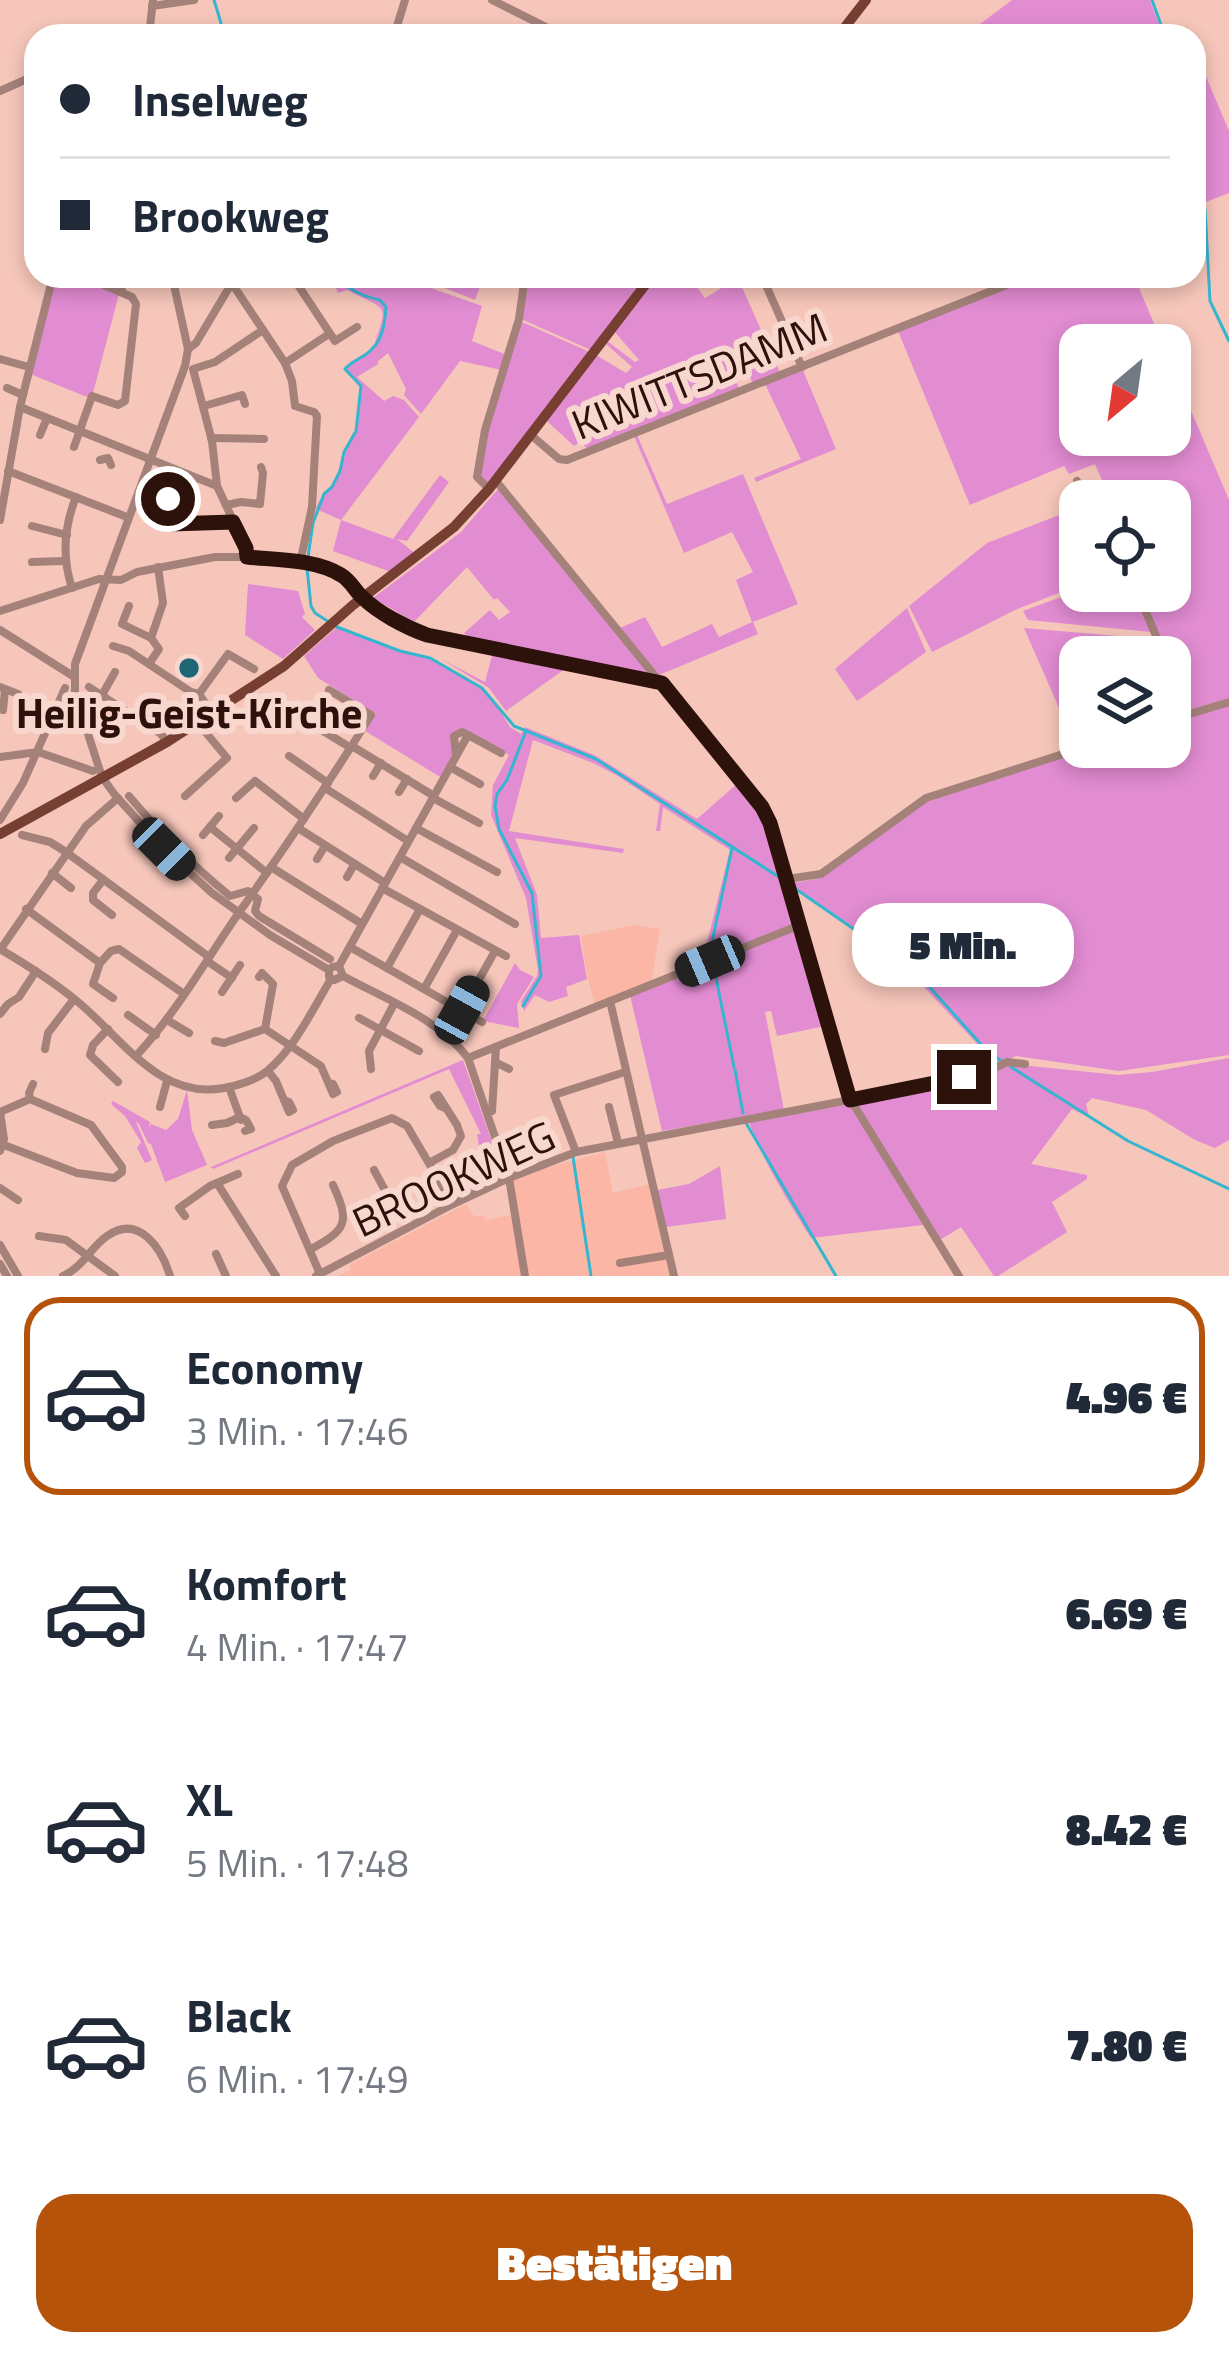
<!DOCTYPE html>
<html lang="de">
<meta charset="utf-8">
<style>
:root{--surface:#fff;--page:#f2f2f3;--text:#1f2937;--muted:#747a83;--line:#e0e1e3;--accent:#b45309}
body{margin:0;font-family:"Titillium Web",sans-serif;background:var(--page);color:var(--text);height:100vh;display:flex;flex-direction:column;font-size:45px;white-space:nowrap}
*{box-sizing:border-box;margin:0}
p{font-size:39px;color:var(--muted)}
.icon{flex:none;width:66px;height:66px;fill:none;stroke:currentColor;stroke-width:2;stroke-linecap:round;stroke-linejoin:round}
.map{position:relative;height:1276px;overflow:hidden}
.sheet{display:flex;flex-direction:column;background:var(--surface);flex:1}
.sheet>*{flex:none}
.guide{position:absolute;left:24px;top:24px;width:1182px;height:264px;border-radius:36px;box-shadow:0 6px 18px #0003;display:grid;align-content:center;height:264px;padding:0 36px;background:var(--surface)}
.needle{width:78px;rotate:209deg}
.buttons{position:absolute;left:1059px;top:324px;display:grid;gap:24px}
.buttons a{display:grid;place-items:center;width:132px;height:132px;border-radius:24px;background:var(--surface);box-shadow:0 6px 18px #0003;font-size:60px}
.end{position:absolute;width:54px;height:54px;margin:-27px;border:15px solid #2d110b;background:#fff;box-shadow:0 0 0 6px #fff}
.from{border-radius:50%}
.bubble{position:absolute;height:84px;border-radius:36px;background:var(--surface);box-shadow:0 6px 18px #0003;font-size:39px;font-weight:800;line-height:84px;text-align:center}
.car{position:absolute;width:36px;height:72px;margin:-36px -18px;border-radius:15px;box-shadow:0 0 9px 3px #0007;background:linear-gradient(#222 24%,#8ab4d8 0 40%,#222 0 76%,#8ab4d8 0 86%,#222 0)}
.guide b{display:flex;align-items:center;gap:42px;height:114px;font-size:45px}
.guide b+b{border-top:3px solid var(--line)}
.guide i{width:30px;height:30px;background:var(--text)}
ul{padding:21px 0 0;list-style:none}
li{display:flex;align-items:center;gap:36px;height:198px;margin:0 24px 18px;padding:0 12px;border:6px solid transparent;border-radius:36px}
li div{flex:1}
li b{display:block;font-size:45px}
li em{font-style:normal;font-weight:800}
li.active{border-color:var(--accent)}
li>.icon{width:108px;height:108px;stroke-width:1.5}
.cta{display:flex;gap:24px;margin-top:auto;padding:24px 36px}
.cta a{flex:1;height:138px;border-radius:36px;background:var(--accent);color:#fff;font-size:48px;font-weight:800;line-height:138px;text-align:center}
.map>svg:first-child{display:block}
</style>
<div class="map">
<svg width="1229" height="1276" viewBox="0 0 1229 1276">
<rect width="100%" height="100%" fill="#f6c6ba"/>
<g fill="#fbb6a5">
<polygon points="634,925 660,929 651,983 595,1004 588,979 581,936"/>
<polygon points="605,1152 613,1193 650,1184 674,1276 339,1276 351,1270 349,1265 466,1204 473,1215 478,1217 483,1215 486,1220 515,1214 514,1176"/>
</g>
<g fill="#e28cd2">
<polygon points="1012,0 1150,0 1163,36 964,36"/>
<path d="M1194 48 1229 131V193L1206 202C1191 152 1194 101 1194 48Z"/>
<polygon points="55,276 78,276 119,294 93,393 87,397 30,374"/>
<path d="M331 276H484L475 300 442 287 431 288 482 306 472 341 507 355 502 370 460 361 421 414 404 395 406 389 388 353 378 361V364L357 377 384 401 393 396 404 400 419 417 341 520 393 539 440 475 449 482 407 541 397 539 416 554 391 572 333 551 341 520 316 509C321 494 329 493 337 479 341 470 343 461 346 451 348 445 352 440 354 434 359 420 361 402 362 386L345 369 350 362 373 349C388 302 390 312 347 290L338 293Z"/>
<polygon points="526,276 651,276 593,351 521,319"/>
<polygon points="656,276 689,276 705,298 738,278 780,373 753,384 747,371 734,377 740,390 588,449 580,442 574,446 547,421 596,355 626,373 632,367 605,343 607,341 635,362 639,360 614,331"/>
<polygon points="1035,276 1134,276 1163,345 1080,345 1080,435 1170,435 1170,361 1229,500 1229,698 1190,710 1170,664 1170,657 1167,657 1139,591 1170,591 1170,501 1124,501 1119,488 1107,492 1095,464 1069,474 1064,466 970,505 898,331"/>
<polygon points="520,321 592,353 489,486 478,476 486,429"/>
<polygon points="802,368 836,449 756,482 754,478 801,459 765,384"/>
<polygon points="637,435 667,504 743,474 798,604 753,622 758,634 659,675 620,628 645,617 662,647 712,624 719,637 752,622 736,580 753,572 732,532 684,553 634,436"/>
<polygon points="499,488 656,680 473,643 464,633 490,610 499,620 510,612 497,598 494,600 467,567 414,622 373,598 461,532"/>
<polygon points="1080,507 1080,585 1017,609 932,652 909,606 987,543"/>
<polygon points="248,584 298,591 305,614 302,617 315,630 283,659 245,635"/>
<polygon points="1080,590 1134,591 1151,632 1028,620 1023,611"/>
<polygon points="907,608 926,652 857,701 835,669"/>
<polygon points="336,628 400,652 429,659 482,689 494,701 510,727 521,734 525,727 594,755 697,819 738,783 768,824 796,923 703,959 730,850 663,807 660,831 656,831 660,804 618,776 593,763 533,740 509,831 624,849 623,853 515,838 537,895 541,938 579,935 587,979 566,987 568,996 549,1002 535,995 524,1011 521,1001 537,976 538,970 526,898 491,815 493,785 509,755 462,730 456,731 452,736 454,756 442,778 365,731 375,713 318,678 304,656"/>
<polygon points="1024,628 1154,639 1162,657 1080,657 1080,746 1076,747"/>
<polygon points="493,652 569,666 506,711 489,688 441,659 485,682"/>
<polygon points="1229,704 1229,1055 1119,1071 1016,1056 978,1072 958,1075 985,1052 892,953 794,887 793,883 821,878 926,802 1095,747 1170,747 1170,723"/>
<polygon points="798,930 825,1026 777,1036 771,1011 765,1012 784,1110 662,1131 630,995"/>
<polygon points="515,963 520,970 534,977 517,1004 519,1028 483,1021"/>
<polygon points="1229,1058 1229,1140 1215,1148 1195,1140 1146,1110 1092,1098 1086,1104 1089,1117 1072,1109 1031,1164 1087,1175 1087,1179 1052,1202 1067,1232 998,1276 994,1276 961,1227 940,1240 856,1101 964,1078 1011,1064 1118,1075 1152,1072"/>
<path d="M463 1060 503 1173 500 1176 501 1182 453 1204 448 1192C473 1178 483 1163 477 1134H481L449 1069 213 1169 211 1167Z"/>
<polygon points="187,1090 192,1130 207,1165 165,1182 151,1144 148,1143 139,1124 136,1122 152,1160 145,1163 137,1148 141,1142 125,1116 111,1104 113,1101 150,1122 149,1128 151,1124 166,1130 178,1119"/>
<path d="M851 1104 923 1225 811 1238C788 1201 764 1163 749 1122Z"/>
<polygon points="720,1166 726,1219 666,1227 657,1190 689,1184"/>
</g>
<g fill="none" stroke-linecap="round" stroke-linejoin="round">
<g stroke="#34b6cf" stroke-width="3">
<polyline points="214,0 221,23 218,36"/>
<polyline points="1152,0 1165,36"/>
<polyline points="1194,164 1204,202"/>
<polyline points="1205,209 1210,301 1229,341"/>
<path d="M329 622 315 613 311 606 307 568 309 550 313 523 324 494 332 487 340 471 344 452 356 431 361 386 345 369C353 360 364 358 372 349 383 339 385 321 386 307L380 300C365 297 345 289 338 276"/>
<polyline points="337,627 400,651 430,658 482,688 514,726 596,759 782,879"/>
<polyline points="790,885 916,972 987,1051 1003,1062"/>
<polyline points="709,956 732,848"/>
<polyline points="713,963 734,1067"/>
<polyline points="523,1006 541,976 532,893 499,829 495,806 497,794 507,780 526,731"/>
<polyline points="1011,1067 1128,1141 1229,1189"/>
<polyline points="735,1070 743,1113"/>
<polyline points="746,1123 836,1276"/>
<polyline points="573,1157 591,1276"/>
</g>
<g stroke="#a4827a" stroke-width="8">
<polyline points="492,0 564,36"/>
<polyline points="152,6 194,0"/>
<polyline points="149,36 153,0"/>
<polyline points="394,36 405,0"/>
<polyline points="0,91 36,75"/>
<polyline points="172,276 188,349 185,366 75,664 75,694 102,777 115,795 164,849 212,893 270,935 329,970"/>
<polyline points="227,276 285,363 292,381 295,406 314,412 317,416 312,507 300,563"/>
<polyline points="292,276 335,341 357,327"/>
<polyline points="762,276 802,367"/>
<polyline points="121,292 124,276"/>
<polyline points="188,349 196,343 236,276"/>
<polyline points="0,359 29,367"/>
<polyline points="285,363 329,334"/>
<polyline points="7,388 23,395"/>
<polyline points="204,406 242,395 245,404"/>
<polyline points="20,407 217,486"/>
<polyline points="40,435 47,418"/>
<polyline points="531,435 559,459 567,460 1029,276"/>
<polyline points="211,438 264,439"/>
<polyline points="74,447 92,396 118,405 125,401 136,304 132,297 83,276"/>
<polyline points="100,460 108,458 111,465"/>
<polyline points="8,471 127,517"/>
<path d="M177 472C170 489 163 507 171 524L233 522"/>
<polyline points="496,481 762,807 774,834 849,1097 959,1276"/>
<polyline points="1077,481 1083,495 1097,498 1099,501"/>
<polyline points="489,489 477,477 485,430 519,319 525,276"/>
<polyline points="226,505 241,502 260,504 263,473 261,467"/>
<polyline points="0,520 20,407 53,276"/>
<polyline points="32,526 67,535"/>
<polyline points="247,557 246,548 217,486 212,441 193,369 215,362 263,330"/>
<polyline points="32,562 63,561"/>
<path d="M72 588C62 558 64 527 76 497"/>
<polyline points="1137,591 1165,657"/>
<polyline points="129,606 122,624 151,638"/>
<polyline points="0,611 99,579 121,580 137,572 215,557 247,557 300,563 335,572 348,580 362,598 410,629 427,635 660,683"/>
<polyline points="0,630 73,676"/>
<polyline points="113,646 129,651 191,692 199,694 212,713"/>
<polyline points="149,664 159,649 151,638 163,603 158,567"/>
<polyline points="1170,670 1188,714"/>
<polyline points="0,687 18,694"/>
<polyline points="89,687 161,734 167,742"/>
<polyline points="199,694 228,654 254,669"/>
<polyline points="102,695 115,672"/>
<polyline points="3,710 5,690"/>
<polyline points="1170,720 1229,702"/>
<polyline points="310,723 351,748"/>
<polyline points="468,735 501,753"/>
<polyline points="352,746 434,796"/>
<polyline points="289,756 328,783"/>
<polyline points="0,757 38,752 93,771"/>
<polyline points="450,767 480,784"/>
<polyline points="373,776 381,763"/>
<polyline points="325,788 408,841"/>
<polyline points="399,792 407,779"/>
<path d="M129 796C160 833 193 866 230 896L248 891 258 899 255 911 259 916 330 959"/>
<polyline points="185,796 227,758 197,722"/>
<polyline points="236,798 255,781 304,819"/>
<polyline points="433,798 479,823"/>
<polyline points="0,820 23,783 65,688"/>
<polyline points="210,827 267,873"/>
<polyline points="298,828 385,883"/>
<polyline points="416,828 497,872"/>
<polyline points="22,835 50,842 66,852 209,957"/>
<polyline points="203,835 219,816"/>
<polyline points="400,857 515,924"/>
<polyline points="229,858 254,828"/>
<polyline points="317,859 325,846"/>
<polyline points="271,867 362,924"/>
<polyline points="52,873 71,888"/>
<polyline points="347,877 354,865"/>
<polyline points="787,879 821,874 926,798 1085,747"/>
<polyline points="103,880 93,893 93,900 112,915"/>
<polyline points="382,888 506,956"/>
<polyline points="26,909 100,963 111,951 119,949 184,994"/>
<polyline points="350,947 482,1022"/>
<path d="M0 949C27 965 54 982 78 1002 122 1038 159 1100 224 1088 239 1085 255 1081 267 1071 295 1048 312 1010 331 979"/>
<polyline points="0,950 86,826 118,798"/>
<polyline points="207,961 232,978"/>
<polyline points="100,963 93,984 113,998"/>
<polyline points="339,966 468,735 462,732 454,736 456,755"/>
<polyline points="387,968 420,909"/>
<path d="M343 976 334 980 329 977V970L332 967 339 966 343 976C385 999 438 1018 468 1058L509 1178 525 1276"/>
<polyline points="259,977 262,973 273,984 265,1029"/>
<polyline points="424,989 457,930"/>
<polyline points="222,992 240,965"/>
<polyline points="610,1001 674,1276"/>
<polyline points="462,1010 495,951"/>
<polyline points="0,1014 8,1004 19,997 36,971"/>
<polyline points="128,1015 156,1035"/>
<polyline points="359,1018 419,1051"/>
<polyline points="167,1020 189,1033"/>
<polyline points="108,1029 93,1045 90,1055 118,1082"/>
<polyline points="215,1041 224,1043 265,1029 321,1066 333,1094 337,1092 333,1084 329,1083"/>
<polyline points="45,1049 48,1033 74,999"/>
<path d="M136 1056C176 1013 205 962 238 914 284 849 329 783 371 715L329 690"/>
<polyline points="468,1058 800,925"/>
<polyline points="495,1062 509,1069"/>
<polyline points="371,1069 369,1051 394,1004"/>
<polyline points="268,1071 276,1081 289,1112 293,1110 289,1102 284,1100"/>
<polyline points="229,1087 241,1120"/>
<polyline points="30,1099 29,1093 33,1084"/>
<polyline points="160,1107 167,1081"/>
<polyline points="609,1107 618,1143"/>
<polyline points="492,1111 496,1047"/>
<polyline points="0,1112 30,1099 91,1125 122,1167 122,1172 114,1178 77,1173 4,1145"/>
<polyline points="0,1112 4,1139 0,1151"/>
<polyline points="212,1125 227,1123 240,1117 246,1120 251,1129 245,1131"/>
<polyline points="576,1152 554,1095 625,1072"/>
<polyline points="429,1163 453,1150 461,1136 457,1125 438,1095 434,1097 440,1106 445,1108"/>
<polyline points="374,1170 387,1194 396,1194 435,1177"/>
<polyline points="217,1183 276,1276"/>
<polyline points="0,1188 18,1200"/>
<polyline points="185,1216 179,1208 210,1186 238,1174"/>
<polyline points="39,1236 66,1240 115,1276"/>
<polyline points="0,1245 18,1276"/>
<path d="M311 1249C347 1230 350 1222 333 1185"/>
<polyline points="216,1254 226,1276"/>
<polyline points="620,1263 669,1255"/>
<polyline points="0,1264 7,1276"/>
<polyline points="320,1274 282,1186 292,1165 333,1141 392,1118 407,1126 453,1204"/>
<path d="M63 1276C83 1267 90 1248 107 1236 139 1213 162 1249 170 1276"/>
<polyline points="316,1276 453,1204 509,1178 576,1152 981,1075 1007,1062 1025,1064"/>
</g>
<g stroke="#773f32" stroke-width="10">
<polyline points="838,36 866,0"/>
<polyline points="0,834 167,742 284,666 353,605 454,527 489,489 652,276"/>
</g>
</g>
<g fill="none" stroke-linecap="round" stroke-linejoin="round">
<path stroke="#2d110b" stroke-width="15" d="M168 499V520L171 524 233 522 246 548 247 557C276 560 315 559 341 575 350 580 354 589 361 596 378 613 405 627 427 635L662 683 762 807 770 823 850 1100 964 1077"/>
</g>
<circle fill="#1f6775" stroke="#f8d7cf" stroke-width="4.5" cx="189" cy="668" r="12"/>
<g text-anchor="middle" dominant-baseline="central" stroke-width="12" stroke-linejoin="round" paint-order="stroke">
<g font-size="42" fill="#2d110b" stroke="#f8d7cf">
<text transform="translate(699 375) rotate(-22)">KIWITTSDAMM</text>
<text transform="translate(453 1178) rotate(-25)">BROOKWEG</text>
</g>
<g font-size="42" font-weight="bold" fill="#2d110b" stroke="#f8d7cf">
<text x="189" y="712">Heilig-Geist-Kirche</text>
</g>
</g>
</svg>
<div class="buttons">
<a><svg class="needle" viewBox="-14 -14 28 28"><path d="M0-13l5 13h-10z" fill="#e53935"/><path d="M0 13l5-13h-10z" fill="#747a83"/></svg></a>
<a><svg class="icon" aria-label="locate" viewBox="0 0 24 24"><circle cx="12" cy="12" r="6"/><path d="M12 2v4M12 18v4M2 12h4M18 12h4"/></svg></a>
<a><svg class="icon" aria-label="layers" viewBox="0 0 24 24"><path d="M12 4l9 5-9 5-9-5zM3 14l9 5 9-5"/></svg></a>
</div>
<i class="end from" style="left:168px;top:499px"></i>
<i class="end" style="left:964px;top:1077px"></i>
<div class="bubble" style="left:852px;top:903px;width:222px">5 Min.</div>
<i class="car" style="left:164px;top:849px;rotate:135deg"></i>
<i class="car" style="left:710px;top:961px;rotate:247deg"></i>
<i class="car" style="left:462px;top:1010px;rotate:29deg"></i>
<div class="guide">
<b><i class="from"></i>Inselweg</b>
<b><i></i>Brookweg</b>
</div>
</div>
<section class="sheet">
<ul>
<li class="active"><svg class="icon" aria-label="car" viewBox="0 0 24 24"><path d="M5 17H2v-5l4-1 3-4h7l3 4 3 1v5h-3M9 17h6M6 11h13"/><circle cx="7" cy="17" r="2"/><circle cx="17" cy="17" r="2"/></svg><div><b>Economy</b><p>3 Min. · 17:46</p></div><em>4.96 €</em></li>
<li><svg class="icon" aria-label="car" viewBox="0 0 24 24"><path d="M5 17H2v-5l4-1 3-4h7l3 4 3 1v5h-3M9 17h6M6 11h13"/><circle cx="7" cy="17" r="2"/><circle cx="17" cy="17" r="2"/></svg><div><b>Komfort</b><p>4 Min. · 17:47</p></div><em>6.69 €</em></li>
<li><svg class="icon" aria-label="car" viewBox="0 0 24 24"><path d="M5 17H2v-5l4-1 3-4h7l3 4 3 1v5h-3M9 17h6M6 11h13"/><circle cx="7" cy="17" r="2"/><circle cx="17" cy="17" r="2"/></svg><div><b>XL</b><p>5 Min. · 17:48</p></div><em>8.42 €</em></li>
<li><svg class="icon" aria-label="car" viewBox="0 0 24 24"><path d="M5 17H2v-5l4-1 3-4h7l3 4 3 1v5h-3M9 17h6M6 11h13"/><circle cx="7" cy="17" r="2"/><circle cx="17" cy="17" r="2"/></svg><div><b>Black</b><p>6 Min. · 17:49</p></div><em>7.80 €</em></li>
</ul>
<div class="cta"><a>Bestätigen</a></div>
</section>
